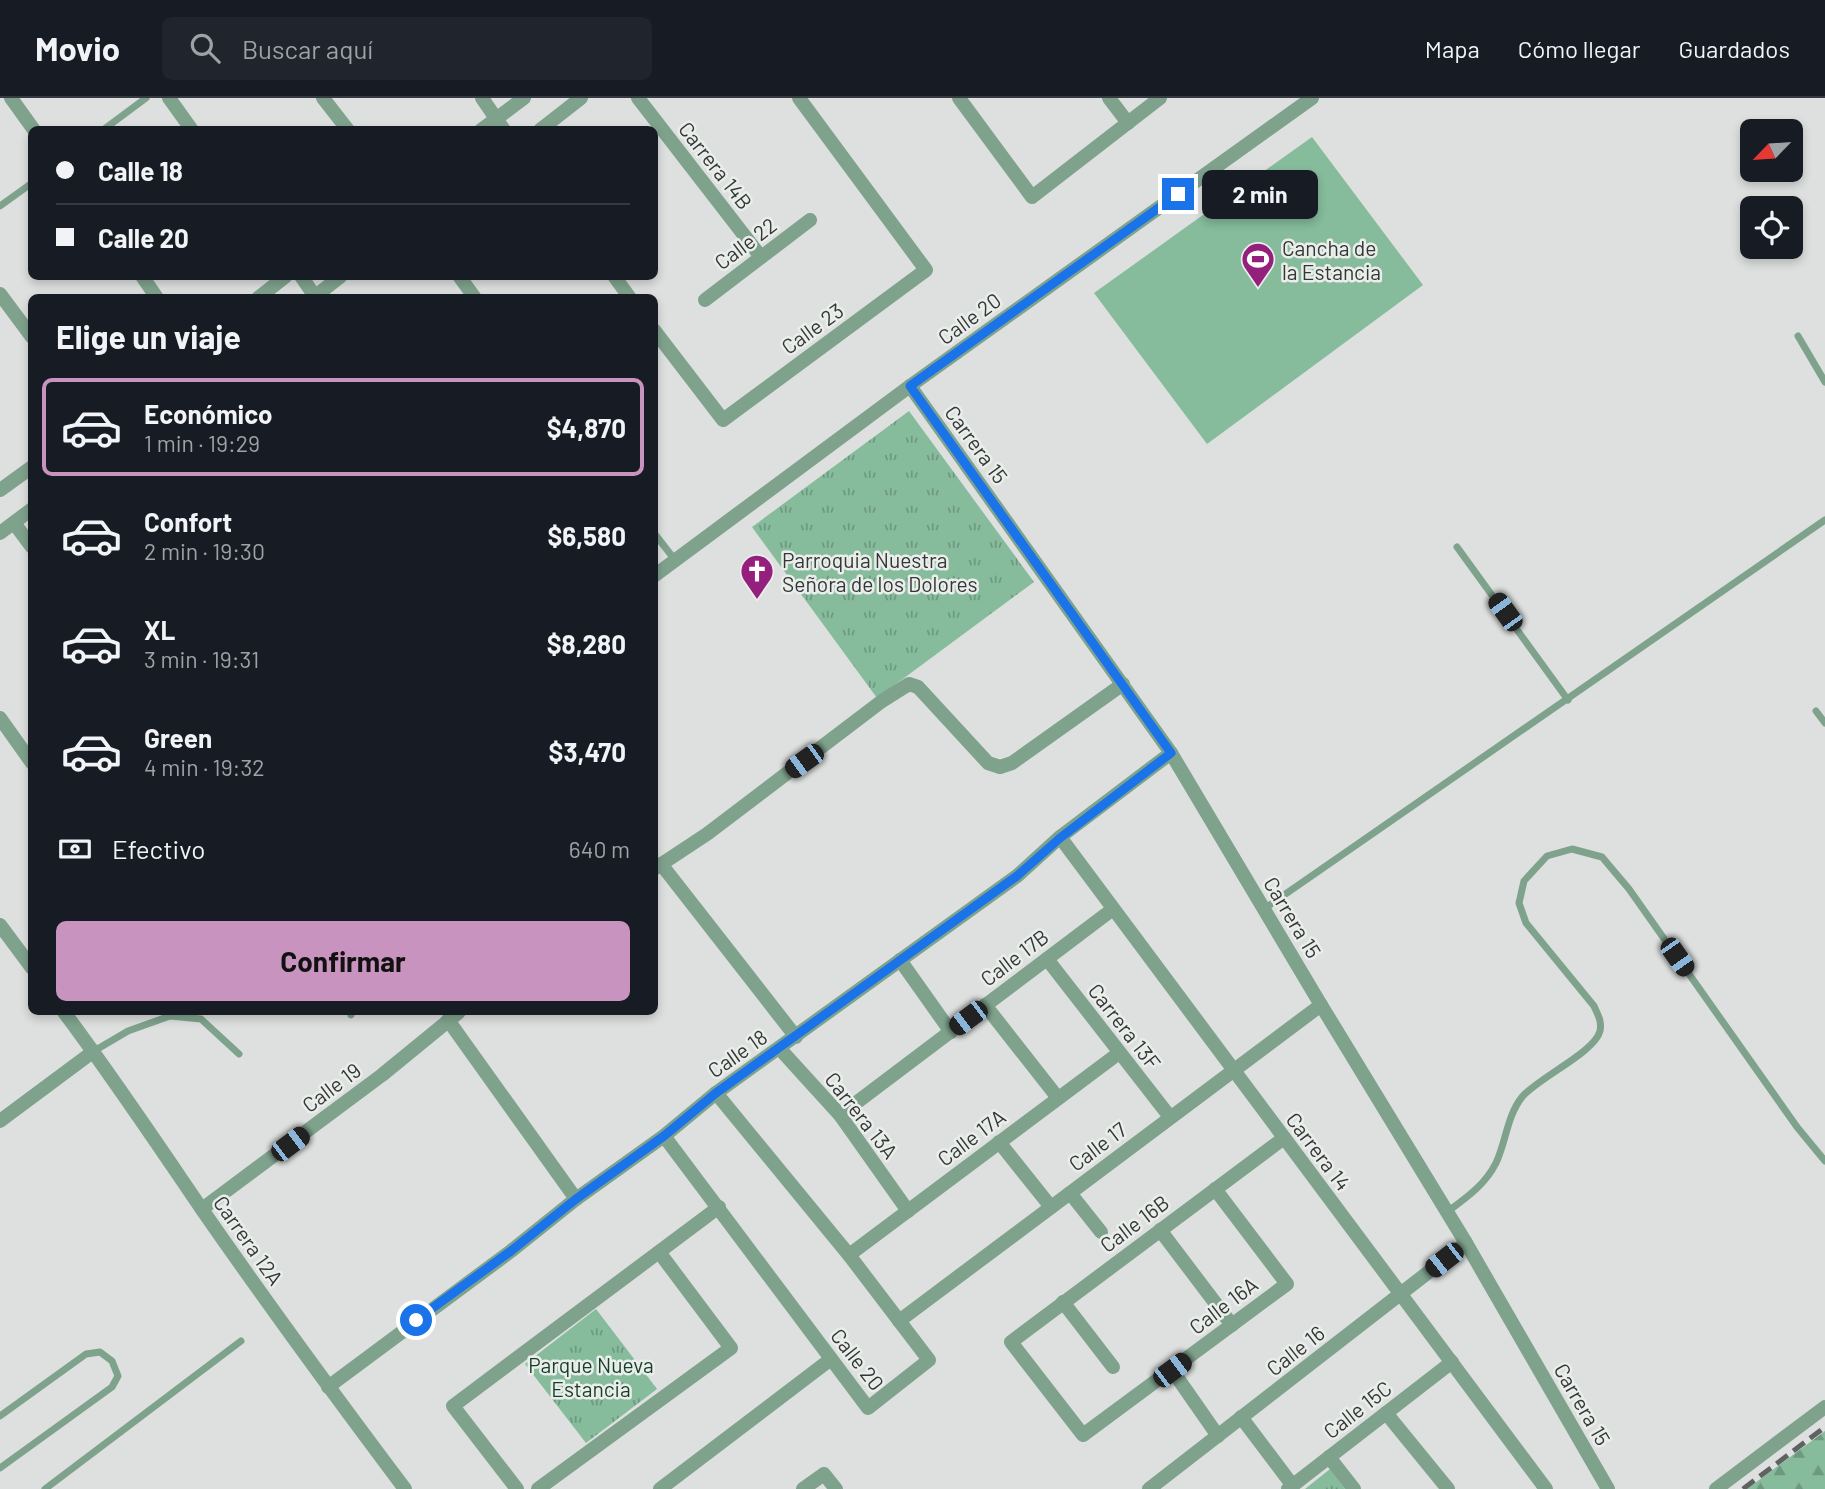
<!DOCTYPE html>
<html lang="es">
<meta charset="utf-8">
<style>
:root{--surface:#171b24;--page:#20242c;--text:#f1f3f6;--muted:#9ea1a6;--line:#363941;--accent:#c894bf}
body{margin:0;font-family:Barlow,sans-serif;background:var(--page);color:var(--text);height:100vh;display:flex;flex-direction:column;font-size:26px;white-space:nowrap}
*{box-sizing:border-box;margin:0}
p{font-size:23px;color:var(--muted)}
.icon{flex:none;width:38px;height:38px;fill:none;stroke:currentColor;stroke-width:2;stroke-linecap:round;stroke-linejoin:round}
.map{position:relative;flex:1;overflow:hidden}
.details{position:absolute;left:28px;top:196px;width:630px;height:721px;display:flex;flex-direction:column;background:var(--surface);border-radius:10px;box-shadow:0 4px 10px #0003}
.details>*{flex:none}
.banner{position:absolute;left:28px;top:28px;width:630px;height:154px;border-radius:10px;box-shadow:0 4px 10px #0003;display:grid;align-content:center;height:154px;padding:0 28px;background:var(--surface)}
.needle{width:46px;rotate:245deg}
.controls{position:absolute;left:1740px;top:21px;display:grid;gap:14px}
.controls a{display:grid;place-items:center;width:63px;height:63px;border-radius:10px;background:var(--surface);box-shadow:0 4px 10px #0003;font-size:35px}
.end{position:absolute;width:32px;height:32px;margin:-16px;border:9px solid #1a73e8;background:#fff;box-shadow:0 0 0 4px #fff}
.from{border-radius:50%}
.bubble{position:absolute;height:49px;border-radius:10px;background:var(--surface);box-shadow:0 4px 10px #0003;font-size:23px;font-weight:700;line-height:49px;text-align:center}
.car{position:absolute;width:21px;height:42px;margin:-21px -10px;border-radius:9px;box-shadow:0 0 5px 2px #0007;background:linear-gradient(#222 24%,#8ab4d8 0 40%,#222 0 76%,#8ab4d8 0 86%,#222 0)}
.banner b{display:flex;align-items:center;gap:24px;height:66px;font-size:26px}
.banner b+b{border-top:2px solid var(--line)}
.banner i{width:18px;height:18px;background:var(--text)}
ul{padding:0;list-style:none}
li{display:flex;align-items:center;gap:21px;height:98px;margin:0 14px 10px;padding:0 14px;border:4px solid transparent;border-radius:10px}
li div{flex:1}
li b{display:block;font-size:26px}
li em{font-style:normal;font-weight:700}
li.current{border-color:var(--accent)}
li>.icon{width:63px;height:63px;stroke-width:1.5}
h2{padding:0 28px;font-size:32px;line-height:84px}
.pay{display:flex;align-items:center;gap:18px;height:77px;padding:0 28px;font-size:26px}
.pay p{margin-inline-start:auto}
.cta{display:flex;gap:14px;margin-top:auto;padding:14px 28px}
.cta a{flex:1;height:80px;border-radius:10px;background:var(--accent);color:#111;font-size:28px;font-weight:700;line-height:80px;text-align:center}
header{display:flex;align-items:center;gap:42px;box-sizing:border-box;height:98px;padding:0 35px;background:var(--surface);border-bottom:2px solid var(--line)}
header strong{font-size:33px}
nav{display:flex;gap:38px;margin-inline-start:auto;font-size:24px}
.search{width:490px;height:63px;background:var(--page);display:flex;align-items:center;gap:18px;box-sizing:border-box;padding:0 24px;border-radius:10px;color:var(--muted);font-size:26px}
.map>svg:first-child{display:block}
</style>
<header>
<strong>Movio</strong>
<div class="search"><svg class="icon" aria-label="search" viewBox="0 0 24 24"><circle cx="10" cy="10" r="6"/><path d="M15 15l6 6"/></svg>Buscar aquí</div>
<nav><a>Mapa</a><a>Cómo llegar</a><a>Guardados</a></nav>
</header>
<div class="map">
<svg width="1825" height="1391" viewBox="0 0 1825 1391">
<defs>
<pattern id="forest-firs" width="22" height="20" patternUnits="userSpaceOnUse" patternTransform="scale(1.75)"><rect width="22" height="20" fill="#86bb9c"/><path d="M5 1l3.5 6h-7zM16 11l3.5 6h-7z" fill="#6e9980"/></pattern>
<pattern id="park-tufts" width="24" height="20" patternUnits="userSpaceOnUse" patternTransform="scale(1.75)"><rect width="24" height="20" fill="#86bb9c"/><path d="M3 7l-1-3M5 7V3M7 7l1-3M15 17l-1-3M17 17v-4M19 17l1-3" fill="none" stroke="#6e9980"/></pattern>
</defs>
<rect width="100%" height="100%" fill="#dde0de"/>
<polygon fill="url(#forest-firs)" points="1825,1333 1825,1391 1747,1391"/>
<g fill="url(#park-tufts)">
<polygon points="909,313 1034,484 877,600 752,429"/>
<polygon points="596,1211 657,1291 586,1345 525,1266"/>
<polygon points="1330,1371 1345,1391 1305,1391"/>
</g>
<polygon fill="#86bb9c" points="1312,39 1423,187 1207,346 1094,195"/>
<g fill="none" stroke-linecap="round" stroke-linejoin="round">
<g stroke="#7fa28d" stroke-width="7">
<polyline points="103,32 146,0"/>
<polyline points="0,108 32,85"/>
<polyline points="1798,238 1825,284"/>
<polyline points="654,435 675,462"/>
<polyline points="1457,449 1568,602"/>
<polyline points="1816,613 1825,625"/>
<polyline points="1264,811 1825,422"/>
<polyline points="351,917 352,914"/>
<polyline points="94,953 128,933 170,918 201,921 239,956"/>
<path d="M1447 1114C1466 1100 1485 1087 1496 1065 1506 1044 1507 1018 1522 999 1538 980 1595 954 1600 933 1602 923 1598 917 1594 908L1526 825 1519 805 1524 783 1547 758 1572 751 1602 759 1629 791 1797 1029 1825 1063"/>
<polyline points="0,1318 86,1256 100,1254 112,1263 118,1278 112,1289 0,1370"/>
<polyline points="45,1391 241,1243"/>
</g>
<g stroke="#7fa28d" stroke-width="14">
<polyline points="11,0 34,32"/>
<polyline points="169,0 192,32"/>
<polyline points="323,0 348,32"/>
<polyline points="482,0 504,32"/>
<polyline points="638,0 761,159"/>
<polyline points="959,0 1032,99 1160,0"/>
<polyline points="1109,0 1128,25"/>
<polyline points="481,32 524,0"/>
<polyline points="540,32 581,0"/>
<polyline points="142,178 157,200"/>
<polyline points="301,178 316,200"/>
<polyline points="459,178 475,200"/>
<polyline points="614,178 630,200"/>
<polyline points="0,196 32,239"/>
<polyline points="258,200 286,178"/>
<polyline points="313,200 341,178"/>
<polyline points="705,202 810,122"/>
<polyline points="654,232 723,322 926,172 799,0"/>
<polyline points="910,288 1171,655 1321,907 1466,1145 1608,1391"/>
<polyline points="0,392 32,369"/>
<polyline points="14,425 32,449"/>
<polyline points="0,435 32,411"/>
<polyline points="654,478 910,288 1312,0"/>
<polyline points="0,620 32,665"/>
<polyline points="1060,739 1546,1391"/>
<polyline points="661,766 796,939"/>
<polyline points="654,771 707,736 882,603 909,586 918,589 988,665 1000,669 1012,665 1123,586"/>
<polyline points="0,827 32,870"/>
<polyline points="1047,861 1170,1019"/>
<polyline points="900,862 951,934"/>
<polyline points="985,907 1058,1000"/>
<path d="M64 914C112 978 156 1044 201 1110 267 1205 335 1298 405 1391"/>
<polyline points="448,922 576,1101"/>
<polyline points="780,951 840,1017 908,1113"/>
<polyline points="840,1017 1113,811"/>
<polyline points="0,1023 94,953"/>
<polyline points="664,1038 868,1310 929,1262 849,1157 716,995"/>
<polyline points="999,1044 1051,1109"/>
<polyline points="1215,1091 1287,1186 1083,1337 1011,1244 1284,1040"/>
<polyline points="1070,1095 1101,1134"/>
<polyline points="202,1111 382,977 459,914"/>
<polyline points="1160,1132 1232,1227"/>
<polyline points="849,1157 1119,955"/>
<polyline points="1063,1204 1113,1269"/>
<polyline points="899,1223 1321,907"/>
<polyline points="1172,1272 1218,1338"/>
<polyline points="328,1289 511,1153 576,1101 664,1038 716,995 1017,778 1060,739 1171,655"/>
<polyline points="1386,1315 1448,1391"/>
<polyline points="1241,1319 1293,1388"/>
<polyline points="1329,1359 1354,1391"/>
<polyline points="517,1391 453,1308 719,1109"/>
<polyline points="538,1391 731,1250 659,1154"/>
<polyline points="660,1391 831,1261"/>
<polyline points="803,1391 824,1376 836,1391"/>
<polyline points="1149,1391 1466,1145"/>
<polyline points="1288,1391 1452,1264"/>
<polyline points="1716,1391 1825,1309"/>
</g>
<polyline stroke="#606261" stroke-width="5" stroke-dasharray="14 7" stroke-linecap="butt" points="1743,1391 1825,1329"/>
</g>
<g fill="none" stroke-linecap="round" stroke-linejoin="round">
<polyline stroke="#1a73e8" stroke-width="9" points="416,1222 511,1153 576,1101 664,1038 716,995 1017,778 1060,740 1171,655 910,288 1178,96"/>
</g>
<defs>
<symbol id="stadium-pin" viewBox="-11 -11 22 30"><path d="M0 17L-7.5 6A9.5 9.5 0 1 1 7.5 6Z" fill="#951f7c" stroke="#eaeeeb"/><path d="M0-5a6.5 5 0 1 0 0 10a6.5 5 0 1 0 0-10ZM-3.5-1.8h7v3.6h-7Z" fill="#fff"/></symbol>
<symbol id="church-pin" viewBox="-11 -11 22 30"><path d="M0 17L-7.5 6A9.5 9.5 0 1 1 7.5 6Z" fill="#951f7c" stroke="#eaeeeb"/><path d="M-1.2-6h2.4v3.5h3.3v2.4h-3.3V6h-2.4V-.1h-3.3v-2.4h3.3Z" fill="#fff"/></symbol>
</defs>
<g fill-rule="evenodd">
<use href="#stadium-pin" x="1239" y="142" width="38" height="52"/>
<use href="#church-pin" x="738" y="454" width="38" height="52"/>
</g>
<g text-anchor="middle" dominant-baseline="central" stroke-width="5" stroke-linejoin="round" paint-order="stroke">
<g font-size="21" fill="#353736" stroke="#eaeeeb">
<text transform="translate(716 67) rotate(52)">Carrera 14B</text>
<text transform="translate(745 145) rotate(-37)">Calle 22</text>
<text transform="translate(969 220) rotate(-36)">Calle 20</text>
<text transform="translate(812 230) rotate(-36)">Calle 23</text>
<text transform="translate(977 346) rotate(54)">Carrera 15</text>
<text transform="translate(1293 819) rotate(59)">Carrera 15</text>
<text transform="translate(1014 859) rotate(-37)">Calle 17B</text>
<text transform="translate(1125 928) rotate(52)">Carrera 13F</text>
<text transform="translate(737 955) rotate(-35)">Calle 18</text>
<text transform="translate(331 989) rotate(-37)">Calle 19</text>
<text transform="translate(862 1017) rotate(52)">Carrera 13A</text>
<text transform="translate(971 1039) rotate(-37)">Calle 17A</text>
<text transform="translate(1097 1048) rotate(-37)">Calle 17</text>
<text transform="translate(1319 1053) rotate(53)">Carrera 14</text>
<text transform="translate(1134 1125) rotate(-37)">Calle 16B</text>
<text transform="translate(249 1142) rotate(55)">Carrera 12A</text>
<text transform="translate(1223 1207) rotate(-37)">Calle 16A</text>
<text transform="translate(1295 1252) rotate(-38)">Calle 16</text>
<text transform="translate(858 1261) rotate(52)">Calle 20</text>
<text transform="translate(1583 1306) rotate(60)">Carrera 15</text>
<text transform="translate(1357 1311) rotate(-38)">Calle 15C</text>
</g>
<g font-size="21" fill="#353736" stroke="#eaeeeb" text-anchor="start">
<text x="1282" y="149">Cancha de<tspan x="1282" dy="24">la Estancia</tspan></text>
<text x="782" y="461">Parroquia Nuestra<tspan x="782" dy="24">Señora de los Dolores</tspan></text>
</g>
<g font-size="21" fill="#183e2a" stroke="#eaeeeb">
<text x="591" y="1266">Parque Nueva<tspan x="591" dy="24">Estancia</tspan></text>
</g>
</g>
</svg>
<div class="controls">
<a><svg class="needle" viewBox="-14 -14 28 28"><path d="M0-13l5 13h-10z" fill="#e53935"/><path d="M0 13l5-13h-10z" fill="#9ea1a6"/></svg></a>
<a><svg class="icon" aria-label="locate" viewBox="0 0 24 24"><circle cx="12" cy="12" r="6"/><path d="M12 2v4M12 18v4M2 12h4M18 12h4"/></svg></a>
</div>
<i class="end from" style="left:416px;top:1222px"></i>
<i class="end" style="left:1178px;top:96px"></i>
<div class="bubble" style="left:1202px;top:72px;width:116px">2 min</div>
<i class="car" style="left:1505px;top:514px;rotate:324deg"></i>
<i class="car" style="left:804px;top:663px;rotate:234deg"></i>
<i class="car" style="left:1677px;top:859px;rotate:145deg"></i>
<i class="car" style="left:968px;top:920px;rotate:233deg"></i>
<i class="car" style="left:290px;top:1046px;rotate:53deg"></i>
<i class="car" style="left:1444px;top:1162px;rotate:232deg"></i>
<i class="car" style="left:1172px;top:1272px;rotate:53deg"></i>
<div class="banner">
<b><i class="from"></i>Calle 18</b>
<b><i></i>Calle 20</b>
</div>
<section class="details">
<h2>Elige un viaje</h2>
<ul>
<li class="current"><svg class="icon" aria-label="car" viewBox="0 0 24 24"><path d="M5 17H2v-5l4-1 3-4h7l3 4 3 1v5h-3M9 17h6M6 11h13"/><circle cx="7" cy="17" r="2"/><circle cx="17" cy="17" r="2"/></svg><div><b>Económico</b><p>1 min · 19:29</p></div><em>$4,870</em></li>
<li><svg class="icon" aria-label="car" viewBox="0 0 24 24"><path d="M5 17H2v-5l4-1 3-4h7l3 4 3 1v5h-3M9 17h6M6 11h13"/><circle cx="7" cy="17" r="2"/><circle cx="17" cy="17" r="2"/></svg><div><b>Confort</b><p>2 min · 19:30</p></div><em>$6,580</em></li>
<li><svg class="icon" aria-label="car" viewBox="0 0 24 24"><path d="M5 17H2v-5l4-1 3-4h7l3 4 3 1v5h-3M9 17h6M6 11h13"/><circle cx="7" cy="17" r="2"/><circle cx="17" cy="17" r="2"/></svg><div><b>XL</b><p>3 min · 19:31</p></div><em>$8,280</em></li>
<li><svg class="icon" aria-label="car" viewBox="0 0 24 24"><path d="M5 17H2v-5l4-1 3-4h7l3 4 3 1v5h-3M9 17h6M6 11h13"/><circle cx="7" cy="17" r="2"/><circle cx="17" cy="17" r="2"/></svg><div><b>Green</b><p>4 min · 19:32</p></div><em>$3,470</em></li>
</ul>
<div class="pay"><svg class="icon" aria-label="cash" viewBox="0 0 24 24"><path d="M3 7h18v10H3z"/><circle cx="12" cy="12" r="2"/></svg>Efectivo<p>640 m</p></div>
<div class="cta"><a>Confirmar</a></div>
</section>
</div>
